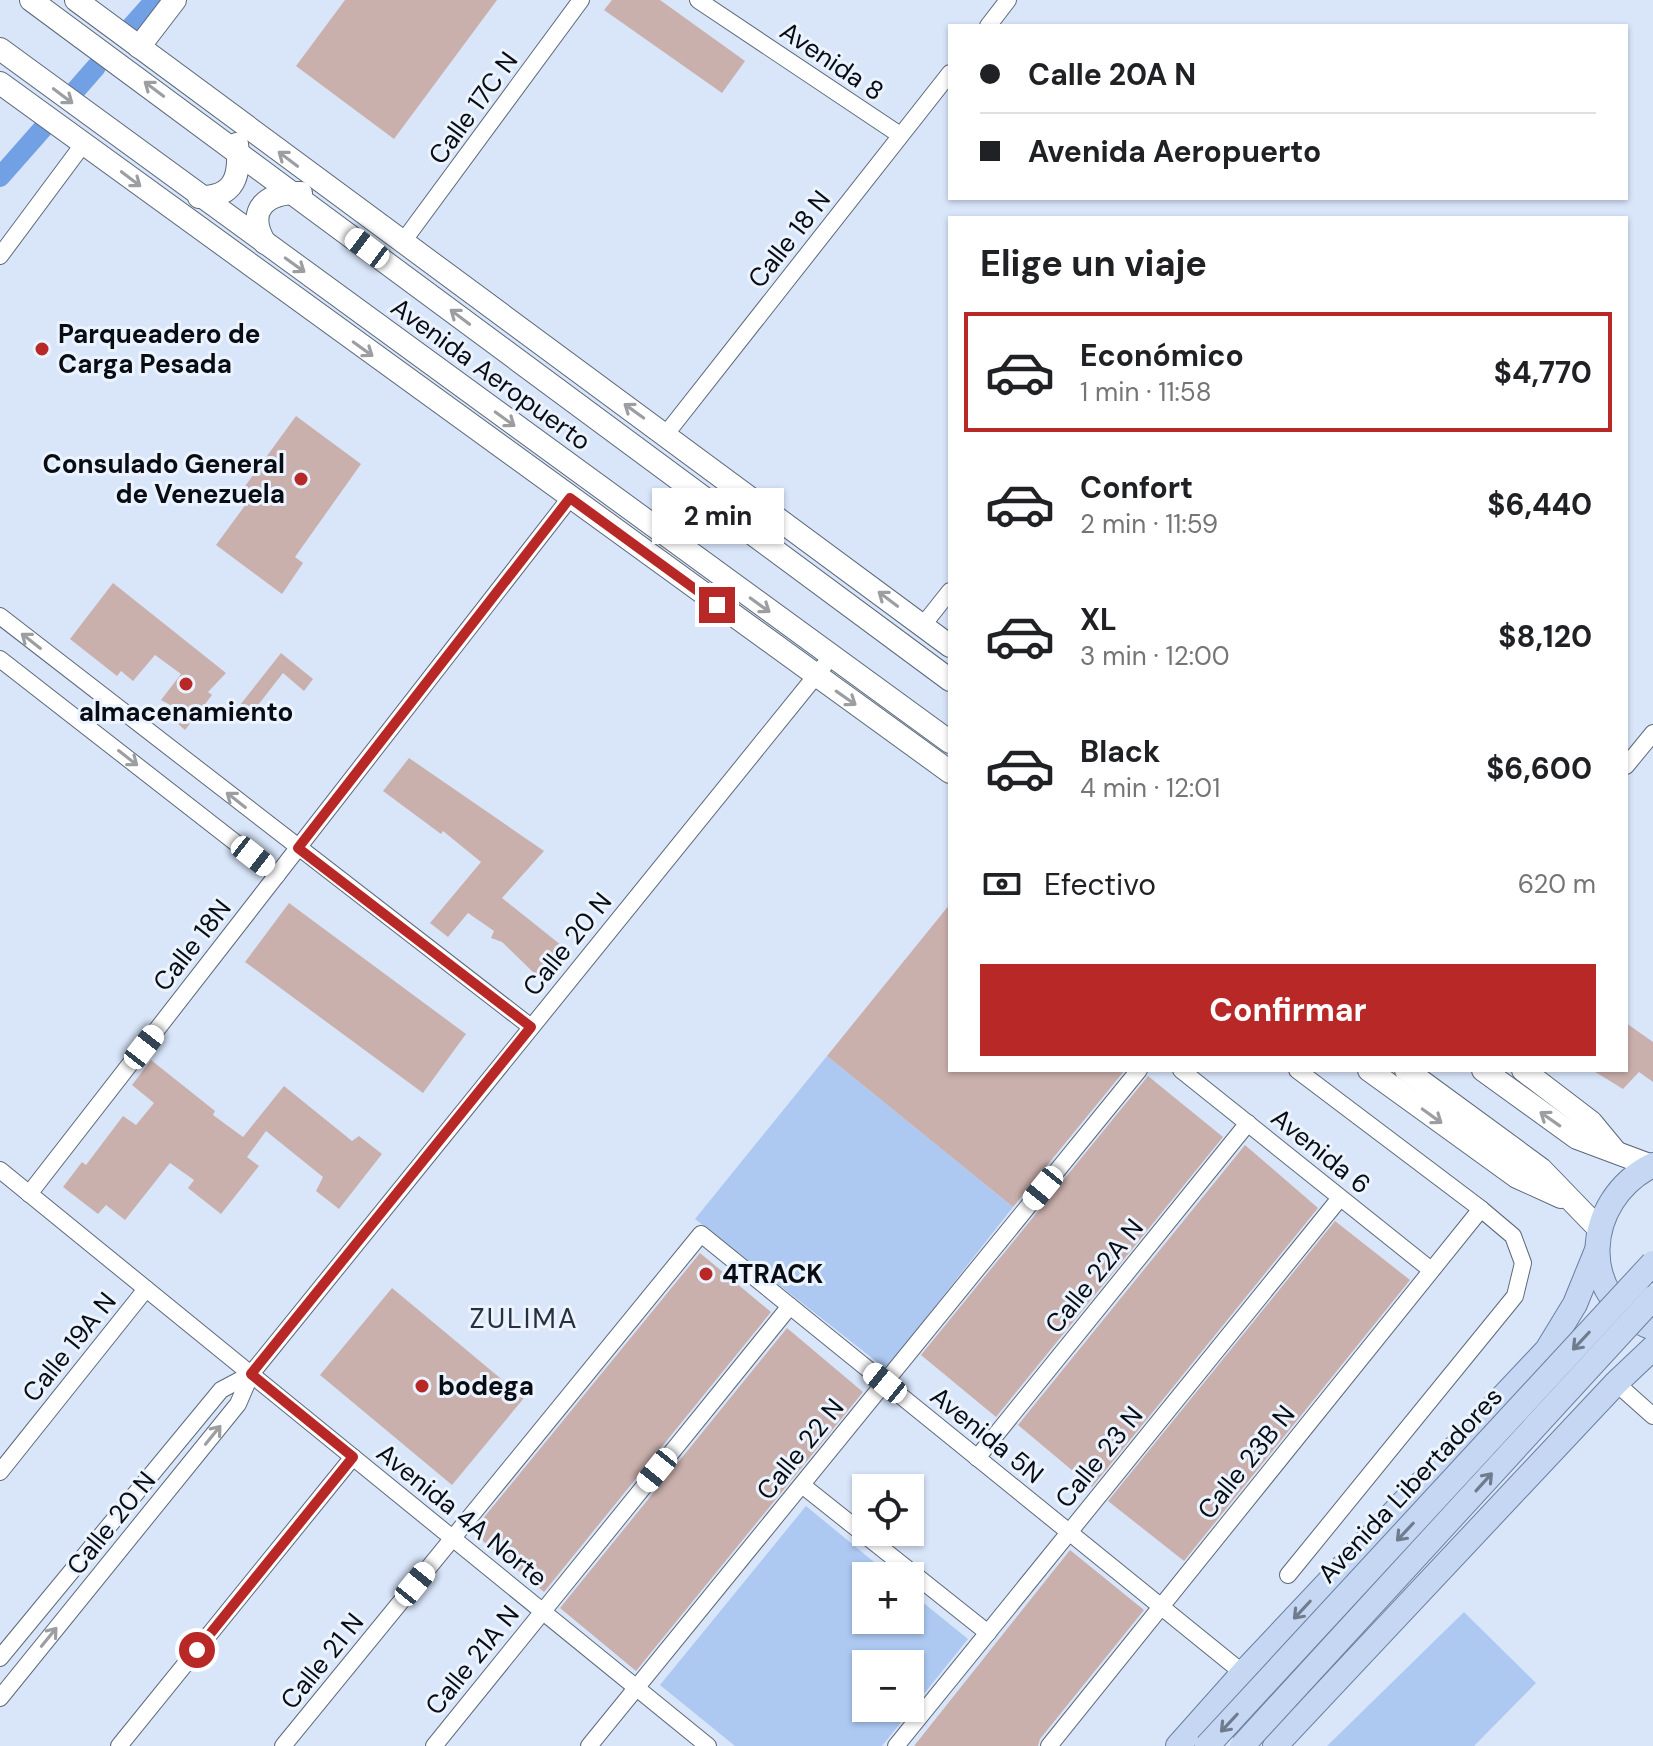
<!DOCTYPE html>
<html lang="es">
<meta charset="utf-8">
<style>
:root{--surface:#fff;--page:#f2f2f2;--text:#202124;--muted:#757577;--line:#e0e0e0;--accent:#b72827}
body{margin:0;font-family:"DM Sans",sans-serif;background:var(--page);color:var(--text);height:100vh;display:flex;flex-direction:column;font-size:30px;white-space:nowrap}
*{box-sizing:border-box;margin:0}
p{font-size:26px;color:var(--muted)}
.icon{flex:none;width:44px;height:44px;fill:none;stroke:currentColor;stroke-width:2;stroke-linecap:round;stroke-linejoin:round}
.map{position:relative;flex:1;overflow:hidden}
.panel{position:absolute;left:948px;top:216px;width:680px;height:856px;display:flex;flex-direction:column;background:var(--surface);border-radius:0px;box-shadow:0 2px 6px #0004}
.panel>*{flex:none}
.hud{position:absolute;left:948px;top:24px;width:680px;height:176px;border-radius:0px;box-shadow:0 2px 6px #0004;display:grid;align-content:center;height:176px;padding:0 32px;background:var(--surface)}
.buttons{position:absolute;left:852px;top:1474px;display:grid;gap:16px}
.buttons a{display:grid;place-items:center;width:72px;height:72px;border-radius:0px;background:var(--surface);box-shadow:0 2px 6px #0004;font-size:40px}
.end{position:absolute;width:36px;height:36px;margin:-18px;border:10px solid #b72827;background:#fff;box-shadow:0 0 0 4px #fff}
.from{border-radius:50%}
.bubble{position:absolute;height:56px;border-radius:0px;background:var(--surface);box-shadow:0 2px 6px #0004;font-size:26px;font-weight:700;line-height:56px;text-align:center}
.car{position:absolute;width:24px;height:48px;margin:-24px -12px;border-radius:10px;box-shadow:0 0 6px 2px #0007;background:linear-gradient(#fff 24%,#345 0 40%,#fff 0 76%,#345 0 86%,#fff 0)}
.hud b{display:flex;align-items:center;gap:28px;height:76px;font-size:30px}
.hud b+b{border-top:2px solid var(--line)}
.hud i{width:20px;height:20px;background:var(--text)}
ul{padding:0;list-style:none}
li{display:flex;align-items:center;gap:24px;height:120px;margin:0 16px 12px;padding:0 16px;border:4px solid transparent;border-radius:0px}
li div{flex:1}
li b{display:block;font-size:30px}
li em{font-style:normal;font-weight:700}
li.on{border-color:var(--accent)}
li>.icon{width:72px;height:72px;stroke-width:1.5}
h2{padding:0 32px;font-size:36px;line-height:96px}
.pay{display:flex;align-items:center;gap:20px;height:88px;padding:0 32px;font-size:30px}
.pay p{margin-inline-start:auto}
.primary-button{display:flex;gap:16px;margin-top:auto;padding:16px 32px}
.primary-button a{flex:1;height:92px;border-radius:0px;background:var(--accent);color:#fff;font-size:32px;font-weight:700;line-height:92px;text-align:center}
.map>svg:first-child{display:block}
</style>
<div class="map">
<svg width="1653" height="1746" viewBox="0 0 1653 1746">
<rect width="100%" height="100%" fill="#d9e6fa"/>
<g fill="#adc9f2" fill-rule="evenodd">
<polygon points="827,1056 1013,1207 886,1369 695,1219"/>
<path d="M806 1506 891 1576H866V1620H910V1592L968 1639 882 1746H735L660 1685ZM866 1664H910V1708H866Z"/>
<polygon points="1464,1612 1536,1683 1474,1746 1327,1746"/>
</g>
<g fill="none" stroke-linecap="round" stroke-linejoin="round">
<g stroke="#71a0e5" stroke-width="20">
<polyline points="131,27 155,0"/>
<polyline points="75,91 96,67"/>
<polyline points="0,177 45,126"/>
</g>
</g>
<g fill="#cab0ad">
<polygon points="345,0 497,0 394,139 296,66"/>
<polygon points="612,0 660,0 745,61 722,93 604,10"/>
<polygon points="296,416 361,464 295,557 303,563 282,594 216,545 249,500 240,493"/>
<polygon points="113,583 226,673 208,692 212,695 185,730 168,715 174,707 161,700 181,674 155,655 133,681 121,671 117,676 70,639"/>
<polygon points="281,653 313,679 304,691 283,673 251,714 240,705"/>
<polygon points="409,758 544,851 502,898 561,945 536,975 502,942 491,938 494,931 468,913 448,937 430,923 481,862 443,831 441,834 383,791"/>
<polygon points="289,903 466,1034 423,1093 245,962"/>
<polygon points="950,904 950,1070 1125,1070 1013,1207 827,1056"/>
<polygon points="1626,1023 1653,1042 1653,1082 1639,1072 1623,1089 1592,1070 1626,1070"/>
<polygon points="151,1060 215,1111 213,1115 243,1137 284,1086 352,1141 359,1136 382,1154 339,1209 316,1191 323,1177 266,1131 247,1157 259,1166 221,1214 188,1188 194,1180 170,1163 125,1220 106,1205 98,1214 63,1187 82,1162 86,1165 123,1116 136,1125 154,1103 132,1085"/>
<polygon points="1148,1076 1223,1137 996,1417 921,1355"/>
<polygon points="1245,1145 1318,1208 1092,1487 1018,1425"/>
<polygon points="1335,1221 1410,1280 1184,1561 1108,1501"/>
<polygon points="700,1253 771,1312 544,1592 472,1532"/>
<polygon points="392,1288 524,1398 452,1485 320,1375"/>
<polygon points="787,1328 863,1392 636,1671 560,1608"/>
<polygon points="1070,1550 1144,1610 1040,1739 1038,1746 914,1746"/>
</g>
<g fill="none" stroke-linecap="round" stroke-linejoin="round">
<defs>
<g id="street">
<polyline points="698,0 900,135"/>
<polyline points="988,26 1008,0"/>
<polyline points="402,243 581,0"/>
<polyline points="0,256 84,143"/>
<polyline points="666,434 950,73"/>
<polyline points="0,616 531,1027"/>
<polyline points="923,625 950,591"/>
<polyline points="0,659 277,875"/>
<polyline points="1626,766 1653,733"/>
<polyline points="1181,1070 1431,1270"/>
<polyline points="0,1170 708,1746"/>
<polyline points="29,1194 570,498"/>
<polyline points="1616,1383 1653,1416"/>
<polyline points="977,1458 1248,1123"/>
<polyline points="0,1472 146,1289"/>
<polyline points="802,1485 988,1633"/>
<polyline points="1288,1575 1515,1296 1523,1263 1513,1236 1481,1209 1297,1070"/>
<polyline points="0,1658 221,1390 251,1374"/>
<polyline points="0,1698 238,1404 251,1374 831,657"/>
<polyline points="119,1746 353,1457"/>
<polyline points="283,1746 701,1234 1243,1673"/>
<polyline points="434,1746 790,1306"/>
<polyline points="589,1746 1139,1070"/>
<polyline points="896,1746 1340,1198"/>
<polyline points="1049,1746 1481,1209"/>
</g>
<g id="secondary">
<polyline points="31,0 950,680"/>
<polyline points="76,0 950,646"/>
<polyline points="139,47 175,0"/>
<polyline points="0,49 950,742"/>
<polyline points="0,83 950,772"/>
<path d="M199 197C235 198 241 175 237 144"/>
<path d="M265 243C245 209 267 192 301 193"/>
<polyline points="1369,1070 1517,1177 1561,1197"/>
<polyline points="1406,1070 1541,1169 1599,1229"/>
<polyline points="1483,1070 1577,1138 1652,1166"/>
<polyline points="1523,1070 1591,1122 1615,1151"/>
</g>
<g id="primary">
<path d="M1653 1165C1582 1200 1576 1300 1653 1328"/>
<polyline points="1178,1746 1243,1673 1547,1350 1575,1304 1597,1250"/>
<polyline points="1275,1746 1616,1383 1653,1348"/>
</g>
</defs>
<use href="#street" stroke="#5d6979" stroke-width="18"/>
<use href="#secondary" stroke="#5d6979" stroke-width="24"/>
<use href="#primary" stroke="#6a7f9f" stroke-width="26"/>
<use href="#street" stroke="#fff" stroke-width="16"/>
<use href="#secondary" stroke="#fff" stroke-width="22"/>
<use href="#primary" stroke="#c5d7f2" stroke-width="24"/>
<defs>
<g id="primary-bridge">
<polyline points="1207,1746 1653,1263"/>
<polyline points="1242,1746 1653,1298"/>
</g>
</defs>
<use href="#primary-bridge" stroke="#6a7f9f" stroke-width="26" stroke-linecap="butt"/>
<use href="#primary-bridge" stroke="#c5d7f2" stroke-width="24"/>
</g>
<defs><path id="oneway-shaft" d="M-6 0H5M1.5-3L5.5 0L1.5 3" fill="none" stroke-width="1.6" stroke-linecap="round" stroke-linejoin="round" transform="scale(2)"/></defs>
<g stroke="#9d9ea1">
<use href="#oneway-shaft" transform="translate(154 89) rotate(-143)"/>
<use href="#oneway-shaft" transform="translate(63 96) rotate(37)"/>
<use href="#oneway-shaft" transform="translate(288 159) rotate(-143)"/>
<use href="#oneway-shaft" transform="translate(131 179) rotate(37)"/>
<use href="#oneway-shaft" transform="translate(295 265) rotate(36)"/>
<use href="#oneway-shaft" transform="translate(460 317) rotate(-143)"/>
<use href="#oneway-shaft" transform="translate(363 349) rotate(36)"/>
<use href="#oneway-shaft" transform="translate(634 411) rotate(-144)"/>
<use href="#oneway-shaft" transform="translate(505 419) rotate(36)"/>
<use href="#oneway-shaft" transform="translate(888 599) rotate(-143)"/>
<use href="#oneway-shaft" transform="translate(760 605) rotate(36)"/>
<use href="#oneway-shaft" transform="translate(31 641) rotate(-142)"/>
<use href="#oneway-shaft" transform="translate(846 698) rotate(35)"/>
<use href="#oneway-shaft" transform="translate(128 758) rotate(38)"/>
<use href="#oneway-shaft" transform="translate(236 800) rotate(-142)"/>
<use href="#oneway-shaft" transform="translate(1432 1116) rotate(36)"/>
<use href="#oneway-shaft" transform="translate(1550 1119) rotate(-145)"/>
<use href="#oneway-shaft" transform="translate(213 1435) rotate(-51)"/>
<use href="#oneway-shaft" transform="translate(49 1637) rotate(-51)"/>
</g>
<g stroke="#707c8e">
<use href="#oneway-shaft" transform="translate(1581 1341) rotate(133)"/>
<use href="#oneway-shaft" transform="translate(1484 1482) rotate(-48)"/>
<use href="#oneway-shaft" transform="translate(1405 1532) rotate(133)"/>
<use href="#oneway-shaft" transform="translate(1302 1610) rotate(133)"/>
<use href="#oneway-shaft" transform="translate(1229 1723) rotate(133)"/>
</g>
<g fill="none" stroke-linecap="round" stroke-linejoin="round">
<polyline stroke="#b72827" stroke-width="10" points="197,1650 353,1457 251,1374 531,1027 298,848 570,498 717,605"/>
</g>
<g fill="#b72827" stroke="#ebf3ff" stroke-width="3">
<circle cx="42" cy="349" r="8"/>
<circle cx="301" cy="479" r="8"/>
<circle cx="186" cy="684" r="8"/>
<circle cx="706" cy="1274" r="8"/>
<circle cx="422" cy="1386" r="8"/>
</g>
<g text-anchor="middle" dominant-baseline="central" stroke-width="6" stroke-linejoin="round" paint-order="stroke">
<g font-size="26" fill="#090d13" stroke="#ebf3ff">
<text transform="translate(832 61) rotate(34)">Avenida 8</text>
<text transform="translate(473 108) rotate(-54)">Calle 17C N</text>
<text transform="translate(789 239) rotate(-52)">Calle 18 N</text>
<text transform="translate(491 374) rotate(36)">Avenida Aeropuerto</text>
<text transform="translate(567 944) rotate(-51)">Calle 20 N</text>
<text transform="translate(192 945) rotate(-52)">Calle 18N</text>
<text transform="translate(1321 1151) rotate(39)">Avenida 6</text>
<text transform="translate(1094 1276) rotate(-51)">Calle 22A N</text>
<text transform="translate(69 1347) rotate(-51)">Calle 19A N</text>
<text transform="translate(987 1435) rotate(39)">Avenida 5N</text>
<text transform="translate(800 1449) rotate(-51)">Calle 22 N</text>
<text transform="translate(1099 1457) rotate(-51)">Calle 23 N</text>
<text transform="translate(1246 1462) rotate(-51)">Calle 23B N</text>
<text transform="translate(1410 1485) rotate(-47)">Avenida Libertadores</text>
<text transform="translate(462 1515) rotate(39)">Avenida 4A Norte</text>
<text transform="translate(111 1523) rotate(-51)">Calle 20 N</text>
<text transform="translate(472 1660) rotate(-51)">Calle 21A N</text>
<text transform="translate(322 1661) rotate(-51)">Calle 21 N</text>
</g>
<g font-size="26" font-weight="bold" fill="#090d13" stroke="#ebf3ff" text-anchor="start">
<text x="58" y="334">Parqueadero de<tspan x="58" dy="30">Carga Pesada</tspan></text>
<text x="285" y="464" text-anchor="end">Consulado General<tspan x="285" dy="30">de Venezuela</tspan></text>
<text x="186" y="712" text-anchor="middle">almacenamiento</text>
<text x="722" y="1274">4TRACK</text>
<text x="438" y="1386">bodega</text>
</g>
<g font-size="28" letter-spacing="2" fill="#26303f" stroke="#ebf3ff">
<text x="524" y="1318">ZULIMA</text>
</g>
</g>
</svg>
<div class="buttons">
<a><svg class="icon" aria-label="locate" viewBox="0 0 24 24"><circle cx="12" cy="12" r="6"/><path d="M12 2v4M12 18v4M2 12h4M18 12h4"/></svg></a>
<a>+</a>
<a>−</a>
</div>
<i class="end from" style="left:197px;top:1650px"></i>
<i class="end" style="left:717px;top:605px"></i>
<div class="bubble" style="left:652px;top:488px;width:132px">2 min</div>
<i class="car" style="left:367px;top:248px;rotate:307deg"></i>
<i class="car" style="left:253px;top:856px;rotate:128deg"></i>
<i class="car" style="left:144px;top:1047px;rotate:38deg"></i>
<i class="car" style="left:1043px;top:1188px;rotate:219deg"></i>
<i class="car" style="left:885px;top:1383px;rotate:309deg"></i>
<i class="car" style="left:657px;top:1470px;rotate:219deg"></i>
<i class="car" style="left:415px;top:1584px;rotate:39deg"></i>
<div class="hud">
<b><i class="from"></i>Calle 20A N</b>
<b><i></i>Avenida Aeropuerto</b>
</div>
<section class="panel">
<h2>Elige un viaje</h2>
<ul>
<li class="on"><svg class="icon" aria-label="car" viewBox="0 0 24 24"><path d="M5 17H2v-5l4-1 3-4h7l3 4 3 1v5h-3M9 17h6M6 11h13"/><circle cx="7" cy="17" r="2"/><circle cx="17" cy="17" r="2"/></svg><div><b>Económico</b><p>1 min · 11:58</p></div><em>$4,770</em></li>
<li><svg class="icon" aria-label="car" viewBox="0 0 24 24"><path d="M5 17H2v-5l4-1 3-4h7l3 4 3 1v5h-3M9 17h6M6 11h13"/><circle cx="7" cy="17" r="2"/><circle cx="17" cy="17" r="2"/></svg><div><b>Confort</b><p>2 min · 11:59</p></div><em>$6,440</em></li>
<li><svg class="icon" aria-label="car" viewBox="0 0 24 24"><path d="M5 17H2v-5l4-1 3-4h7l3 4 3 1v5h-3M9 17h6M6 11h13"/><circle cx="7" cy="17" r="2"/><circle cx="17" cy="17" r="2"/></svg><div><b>XL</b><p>3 min · 12:00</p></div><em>$8,120</em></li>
<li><svg class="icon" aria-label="car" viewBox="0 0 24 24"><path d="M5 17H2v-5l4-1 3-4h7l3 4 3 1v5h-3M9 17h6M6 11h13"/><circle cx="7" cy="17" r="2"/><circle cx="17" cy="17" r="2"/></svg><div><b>Black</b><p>4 min · 12:01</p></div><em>$6,600</em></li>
</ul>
<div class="pay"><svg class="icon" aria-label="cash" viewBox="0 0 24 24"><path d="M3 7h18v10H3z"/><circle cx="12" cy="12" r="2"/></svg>Efectivo<p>620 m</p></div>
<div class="primary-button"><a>Confirmar</a></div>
</section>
</div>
